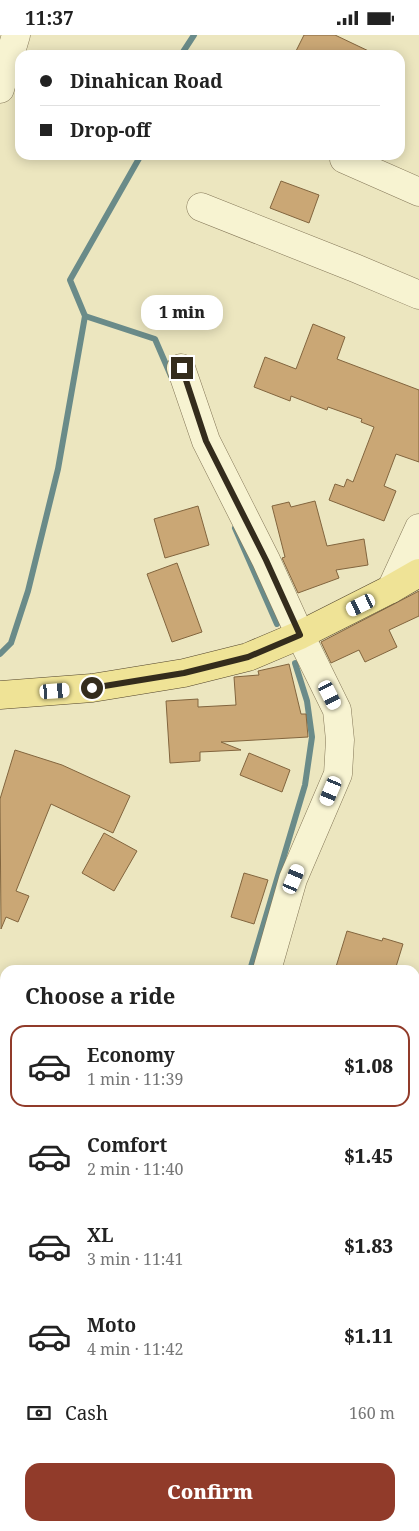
<!DOCTYPE html>
<meta charset="utf-8">
<style>
:root{--surface:#fff;--page:#f6f6f6;--text:#222;--muted:#767676;--line:#e0e0e0;--accent:#913b2a}
body{margin:0;font-family:"Noto Serif",serif;background:var(--page);color:var(--text);height:100vh;display:flex;flex-direction:column;font-size:19px;white-space:nowrap}
*{box-sizing:border-box;margin:0}
p{font-size:16px;color:var(--muted)}
.icon{flex:none;width:28px;height:28px;fill:none;stroke:currentColor;stroke-width:2;stroke-linecap:round;stroke-linejoin:round}
.map{position:relative;flex:1;overflow:hidden}
.side{position:absolute;left:0px;top:930px;width:420px;height:566px;display:flex;flex-direction:column;background:var(--surface);border-radius:15px 15px 0 0;box-shadow:0 2px 12px #0003}
.side>*{flex:none}
.guide{position:absolute;left:15px;top:15px;width:390px;height:110px;border-radius:15px;box-shadow:0 2px 12px #0003;display:grid;align-content:center;height:110px;padding:0 25px;background:var(--surface)}
.end{position:absolute;width:22px;height:22px;margin:-11px;border:6px solid #342c1c;background:#fff;box-shadow:0 0 0 2px #fff}
.from{border-radius:50%}
.bubble{position:absolute;height:35px;border-radius:15px;background:var(--surface);box-shadow:0 2px 12px #0003;font-size:16px;font-weight:800;line-height:35px;text-align:center}
.car{position:absolute;width:15px;height:30px;margin:-15px -8px;border-radius:6px;box-shadow:0 0 4px 1px #0007;background:linear-gradient(#fff 24%,#345 0 40%,#fff 0 76%,#345 0 86%,#fff 0)}
.guide b{display:flex;align-items:center;gap:18px;height:48px;font-size:19px}
.guide b+b{border-top:1px solid var(--line)}
.guide i{width:12px;height:12px;background:var(--text)}
ul{padding:0;list-style:none}
li{display:flex;align-items:center;gap:15px;height:82px;margin:0 10px 8px;padding:0 15px;border:2px solid transparent;border-radius:15px}
li div{flex:1}
li b{display:block;font-size:19px}
li em{font-style:normal;font-weight:800}
li.current{border-color:var(--accent)}
li>.icon{width:45px;height:45px;stroke-width:1.5}
h2{padding:0 25px;font-size:22px;line-height:60px}
.pay{display:flex;align-items:center;gap:12px;height:55px;padding:0 25px;font-size:19px}
.pay p{margin-inline-start:auto}
.cta{display:flex;gap:10px;margin-top:auto;padding:10px 25px}
.cta a{flex:1;height:58px;border-radius:15px;background:var(--accent);color:#fff;font-size:20px;font-weight:800;line-height:58px;text-align:center}
.status{display:flex;justify-content:space-between;align-items:center;height:35px;padding:0 25px;background:var(--surface);direction:ltr}
.status svg{height:14px;fill:currentColor}
.map>svg:first-child{display:block}
</style>
<div class="status"><b>11:37</b><svg viewBox="0 0 49 12"><path d="M0 12V9h3v3zM5 12V6h3v6zM10 12V3h3v9zM15 12V0h3v12zM26 1h20v11H26zM47 4h2v5h-2z"/></svg></div>
<div class="map">
<svg width="419" height="1496" viewBox="0 0 419 1496">
<rect width="100%" height="100%" fill="#ece6bf"/>
<g fill="none" stroke-linecap="round" stroke-linejoin="round">
<g stroke="#6a8b89" stroke-width="6">
<polyline points="181,20 194,0"/>
<polyline points="85,281 155,304 171,341"/>
<polyline points="235,493 277,589"/>
<polyline points="0,619 11,608 28,556 58,434 85,281 70,245 141,120"/>
<polyline points="250,935 305,750 312,702 307,666 295,628"/>
<polyline points="82,1496 83,1491"/>
</g>
</g>
<g fill="#caa775" stroke="#82653e">
<polygon points="304,0 335,0 377,20 294,20"/>
<polygon points="281,146 319,160 309,188 270,173"/>
<polygon points="313,289 345,302 337,324 419,355 419,427 396,419 384,451 396,456 384,486 329,465 335,449 344,452 347,444 353,447 374,392 361,387 362,384 328,372 327,375 291,361 290,366 254,352 265,322 296,334"/>
<polygon points="315,466 327,511 364,504 368,530 336,535 339,543 298,558 282,523 285,522 272,471 289,467 291,472"/>
<polygon points="198,471 209,510 165,523 154,484"/>
<polygon points="177,528 202,597 172,607 147,539"/>
<polygon points="419,556 419,581 389,595 397,612 365,627 359,615 331,628 321,607"/>
<polygon points="289,629 301,679 306,679 308,702 221,707 241,715 200,717 200,726 170,728 166,666 198,664 198,672 236,670 234,642 259,640 258,636"/>
<polygon points="15,715 62,730 130,761 113,798 51,769 16,856 29,861 18,887 6,882 1,894 0,764"/>
<polygon points="249,718 290,735 282,757 240,740"/>
<polygon points="104,798 137,816 114,856 82,838"/>
<polygon points="244,838 268,845 254,889 231,882"/>
<polygon points="347,896 382,906 383,903 403,909 395,935 335,935"/>
</g>
<g fill="none" stroke-linecap="round" stroke-linejoin="round">
<defs>
<g id="minor">
<polyline points="0,54 16,0"/>
<polyline points="344,124 419,157"/>
<polyline points="201,172 355,233 419,260"/>
<polyline points="181,333 206,406 266,525 300,600 337,675 340,705 338,739 293,844 267,935"/>
<polyline points="391,554 419,493"/>
<polyline points="102,1496 103,1491"/>
</g>
<polyline id="major" points="0,660 92,653 184,638 248,622 300,600 391,554 419,538"/>
</defs>
<use href="#minor" stroke="#847758" stroke-width="29"/>
<use href="#major" stroke="#52442c" stroke-width="29"/>
<use href="#minor" stroke="#f7f3d1" stroke-width="28"/>
<use href="#major" stroke="#efe396" stroke-width="28"/>
</g>
<g fill="none" stroke-linecap="round" stroke-linejoin="round">
<polyline stroke="#342c1c" stroke-width="6" points="92,653 184,638 248,622 300,600 266,525 206,406 182,333"/>
</g>
</svg>
<i class="end from" style="left:92px;top:653px"></i>
<i class="end" style="left:182px;top:333px"></i>
<div class="bubble" style="left:141px;top:260px;width:82px">1 min</div>
<i class="car" style="left:361px;top:570px;rotate:244deg"></i>
<i class="car" style="left:55px;top:656px;rotate:86deg"></i>
<i class="car" style="left:330px;top:660px;rotate:153deg"></i>
<i class="car" style="left:331px;top:756px;rotate:203deg"></i>
<i class="car" style="left:294px;top:844px;rotate:23deg"></i>
<div class="guide">
<b><i class="from"></i>Dinahican Road</b>
<b><i></i>Drop-off</b>
</div>
<section class="side">
<h2>Choose a ride</h2>
<ul>
<li class="current"><svg class="icon" aria-label="car" viewBox="0 0 24 24"><path d="M5 17H2v-5l4-1 3-4h7l3 4 3 1v5h-3M9 17h6M6 11h13"/><circle cx="7" cy="17" r="2"/><circle cx="17" cy="17" r="2"/></svg><div><b>Economy</b><p>1 min · 11:39</p></div><em>$1.08</em></li>
<li><svg class="icon" aria-label="car" viewBox="0 0 24 24"><path d="M5 17H2v-5l4-1 3-4h7l3 4 3 1v5h-3M9 17h6M6 11h13"/><circle cx="7" cy="17" r="2"/><circle cx="17" cy="17" r="2"/></svg><div><b>Comfort</b><p>2 min · 11:40</p></div><em>$1.45</em></li>
<li><svg class="icon" aria-label="car" viewBox="0 0 24 24"><path d="M5 17H2v-5l4-1 3-4h7l3 4 3 1v5h-3M9 17h6M6 11h13"/><circle cx="7" cy="17" r="2"/><circle cx="17" cy="17" r="2"/></svg><div><b>XL</b><p>3 min · 11:41</p></div><em>$1.83</em></li>
<li><svg class="icon" aria-label="car" viewBox="0 0 24 24"><path d="M5 17H2v-5l4-1 3-4h7l3 4 3 1v5h-3M9 17h6M6 11h13"/><circle cx="7" cy="17" r="2"/><circle cx="17" cy="17" r="2"/></svg><div><b>Moto</b><p>4 min · 11:42</p></div><em>$1.11</em></li>
</ul>
<div class="pay"><svg class="icon" aria-label="cash" viewBox="0 0 24 24"><path d="M3 7h18v10H3z"/><circle cx="12" cy="12" r="2"/></svg>Cash<p>160 m</p></div>
<div class="cta"><a>Confirm</a></div>
</section>
</div>
